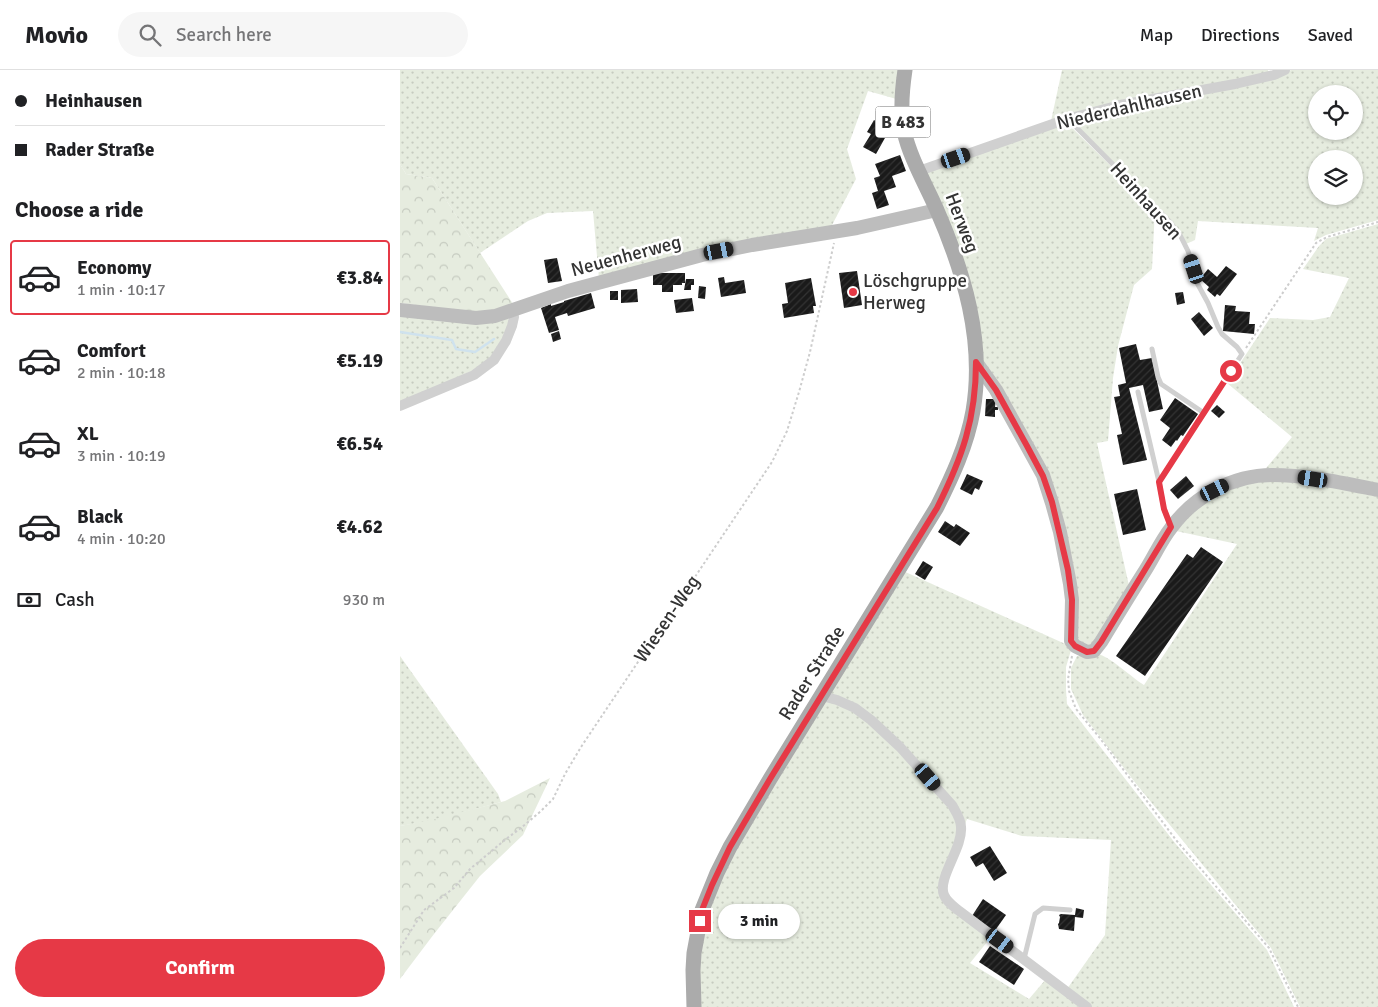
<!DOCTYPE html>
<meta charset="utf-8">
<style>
:root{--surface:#fff;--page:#f6f6f6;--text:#202124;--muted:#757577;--line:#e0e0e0;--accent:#e63946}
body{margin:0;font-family:Signika,sans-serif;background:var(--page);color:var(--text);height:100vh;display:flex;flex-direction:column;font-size:19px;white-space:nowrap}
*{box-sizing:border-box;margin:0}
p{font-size:16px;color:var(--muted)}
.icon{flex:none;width:28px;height:28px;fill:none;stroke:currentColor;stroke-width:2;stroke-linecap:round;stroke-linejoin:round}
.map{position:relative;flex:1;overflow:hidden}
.side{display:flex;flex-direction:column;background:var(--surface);width:400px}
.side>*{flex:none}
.guide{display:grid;align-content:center;height:110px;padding:0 15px;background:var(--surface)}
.buttons{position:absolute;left:908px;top:15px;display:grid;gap:10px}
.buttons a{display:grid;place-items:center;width:55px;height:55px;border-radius:50%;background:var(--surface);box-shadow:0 1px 4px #0004;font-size:25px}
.end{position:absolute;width:22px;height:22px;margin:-11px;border:6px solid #e63946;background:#fff;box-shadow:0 0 0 2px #fff}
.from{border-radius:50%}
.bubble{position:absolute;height:35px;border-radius:18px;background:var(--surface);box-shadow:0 1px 4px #0004;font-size:16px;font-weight:700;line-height:35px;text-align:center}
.car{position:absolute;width:15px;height:30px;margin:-15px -8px;border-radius:6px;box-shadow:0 0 4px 1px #0007;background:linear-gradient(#222 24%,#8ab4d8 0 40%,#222 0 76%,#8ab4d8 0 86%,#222 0)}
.guide b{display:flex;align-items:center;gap:18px;height:48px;font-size:19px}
.guide b+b{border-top:1px solid var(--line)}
.guide i{width:12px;height:12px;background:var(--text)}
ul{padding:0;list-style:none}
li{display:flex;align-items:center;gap:15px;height:75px;margin:0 10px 8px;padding:0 5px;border:2px solid transparent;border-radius:5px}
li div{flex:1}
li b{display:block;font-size:19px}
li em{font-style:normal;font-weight:700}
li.selected{border-color:var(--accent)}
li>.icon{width:45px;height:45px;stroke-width:1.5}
h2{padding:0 15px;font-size:22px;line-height:60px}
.pay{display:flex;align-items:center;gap:12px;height:55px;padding:0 15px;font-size:19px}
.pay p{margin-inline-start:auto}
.primary-button{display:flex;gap:10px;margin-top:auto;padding:10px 15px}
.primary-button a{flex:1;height:58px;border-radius:30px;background:var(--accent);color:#fff;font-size:20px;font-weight:700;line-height:58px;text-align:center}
header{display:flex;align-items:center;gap:30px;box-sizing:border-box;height:70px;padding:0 25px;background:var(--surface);border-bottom:1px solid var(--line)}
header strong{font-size:24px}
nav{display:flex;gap:28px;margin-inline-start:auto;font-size:18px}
.search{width:350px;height:45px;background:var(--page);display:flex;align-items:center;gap:12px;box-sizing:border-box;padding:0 18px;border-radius:28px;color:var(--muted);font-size:19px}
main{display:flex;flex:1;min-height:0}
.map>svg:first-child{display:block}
</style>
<header>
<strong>Movio</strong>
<div class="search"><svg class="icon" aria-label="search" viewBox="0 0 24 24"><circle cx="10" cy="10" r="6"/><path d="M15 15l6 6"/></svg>Search here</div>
<nav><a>Map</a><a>Directions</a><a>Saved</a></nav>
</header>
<main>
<section class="side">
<div class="guide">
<b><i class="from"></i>Heinhausen</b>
<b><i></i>Rader Straße</b>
</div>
<h2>Choose a ride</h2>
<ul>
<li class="selected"><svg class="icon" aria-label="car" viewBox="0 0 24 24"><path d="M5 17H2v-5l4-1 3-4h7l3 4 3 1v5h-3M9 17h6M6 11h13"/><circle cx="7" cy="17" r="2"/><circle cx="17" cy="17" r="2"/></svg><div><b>Economy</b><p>1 min · 10:17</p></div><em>€3.84</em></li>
<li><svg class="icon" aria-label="car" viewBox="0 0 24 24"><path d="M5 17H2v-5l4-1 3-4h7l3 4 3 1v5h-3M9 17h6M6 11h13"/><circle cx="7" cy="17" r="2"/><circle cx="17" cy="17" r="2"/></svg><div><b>Comfort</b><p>2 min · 10:18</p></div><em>€5.19</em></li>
<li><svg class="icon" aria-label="car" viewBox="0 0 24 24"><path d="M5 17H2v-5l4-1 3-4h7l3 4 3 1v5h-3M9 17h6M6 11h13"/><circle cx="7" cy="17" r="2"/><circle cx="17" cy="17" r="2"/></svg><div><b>XL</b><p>3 min · 10:19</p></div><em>€6.54</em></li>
<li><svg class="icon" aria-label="car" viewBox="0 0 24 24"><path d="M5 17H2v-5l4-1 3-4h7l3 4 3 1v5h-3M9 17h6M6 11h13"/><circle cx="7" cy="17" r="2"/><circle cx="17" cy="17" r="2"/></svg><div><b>Black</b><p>4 min · 10:20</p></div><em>€4.62</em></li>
</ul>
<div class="pay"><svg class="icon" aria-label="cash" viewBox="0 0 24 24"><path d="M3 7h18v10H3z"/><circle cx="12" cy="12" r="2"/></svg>Cash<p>930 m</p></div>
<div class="primary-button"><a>Confirm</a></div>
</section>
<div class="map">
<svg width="978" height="937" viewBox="0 0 978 937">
<defs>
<pattern id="green-dots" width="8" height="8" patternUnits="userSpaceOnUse" patternTransform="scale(1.25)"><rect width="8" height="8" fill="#e6ecdf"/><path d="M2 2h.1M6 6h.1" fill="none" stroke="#c6cbc0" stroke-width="1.8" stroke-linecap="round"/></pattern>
<pattern id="forest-crowns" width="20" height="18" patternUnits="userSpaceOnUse" patternTransform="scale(1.25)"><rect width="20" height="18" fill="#e6ecdf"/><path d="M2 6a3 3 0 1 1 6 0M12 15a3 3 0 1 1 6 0" fill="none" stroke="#c6cbc0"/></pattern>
<pattern id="building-hatch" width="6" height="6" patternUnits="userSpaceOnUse" patternTransform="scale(1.25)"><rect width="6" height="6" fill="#1a1a1a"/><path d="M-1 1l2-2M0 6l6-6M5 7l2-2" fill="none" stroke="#333"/></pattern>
</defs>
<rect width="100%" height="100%" fill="#fff"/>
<g fill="url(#green-dots)" fill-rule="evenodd">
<polygon points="0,0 503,0 500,30 468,21 447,79 456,109 431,157 199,209 193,141 147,143 128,151 80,183 32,108 6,104 0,94"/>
<polygon points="662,0 868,0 869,4 651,51"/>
<path d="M891 0H978V150L926 165 914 171 918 158 798 151 795 170 786 174 781 165 671 49 877 6ZM916 24H954V61H916ZM916 89H954V126H916Z"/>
<polygon points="665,51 755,139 752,199 734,215 718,276 713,308 708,371 697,373 730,520 693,580 675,575 653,432 578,290 578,277 522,102"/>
<polygon points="978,154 978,418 862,403 892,367 827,313 870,248 913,250 930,247 949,208 903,199 919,176 926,169"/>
<polygon points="0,244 107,248 110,251 93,291 0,334"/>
<path d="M872 406 978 423V937H900L871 878 737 715 683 645 671 619V598L677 586C684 586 692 584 697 584 710 586 732 608 744 615L837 474 776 461 780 453 815 422Z"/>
<polygon points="501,500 672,577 666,597 666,620 667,634 775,773 867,880 894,937 689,937 667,919 705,865 711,770 622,766 567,749 561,764 543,824 592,866 570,893 629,929 646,909 684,937 296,937 296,884 319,804"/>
<polygon points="0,586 98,724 101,732 31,751 0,756"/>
</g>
<g fill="url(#forest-crowns)">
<polygon points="0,94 6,104 32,108 113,234 96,240 77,243 0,233"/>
<polygon points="150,708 123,765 80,806 34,864 0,909 0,756 31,750 105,731"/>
</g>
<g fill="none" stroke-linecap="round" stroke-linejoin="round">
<polyline stroke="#cfe2ee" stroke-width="2.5" points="0,262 52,270 56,279 75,282 94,269"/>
</g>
<g fill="url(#building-hatch)">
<polygon points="474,50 490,59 476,84 463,77 471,64 467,62"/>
<polygon points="500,85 506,101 492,106 496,117 484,121 489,135 477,139 472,123 478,121 474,108 480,106 475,94"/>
<polygon points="157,188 162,211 148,213 144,190"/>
<polygon points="826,196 837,204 820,226 817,224 815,227 807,220 809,217 800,209 808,199 817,207"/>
<polygon points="457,201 462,235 444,238 439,203"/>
<polygon points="253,203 285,203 285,213 282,213 282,215 273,215 273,222 262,222 262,215 253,215"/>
<polygon points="324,207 325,213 344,210 346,223 321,227 318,208"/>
<polygon points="411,208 416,236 413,236 414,243 384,248 382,234 388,233 385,213"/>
<polygon points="286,209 294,209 294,215 291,215 291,220 284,220"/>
<polygon points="299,216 306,217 305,229 298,228"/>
<polygon points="237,219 238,232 221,233 221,220"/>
<rect x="210" y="221" width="8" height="9"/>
<polygon points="783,222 785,233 777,235 775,223"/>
<polygon points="191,223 195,238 168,246 167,243 155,247 159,260 149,263 141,238 151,234 151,236 164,232 164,231"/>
<polygon points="292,228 294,241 276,243 274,230"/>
<polygon points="825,235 836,236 835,241 850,242 849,254 855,254 854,264 823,261"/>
<polygon points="799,242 813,258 804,266 791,249"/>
<polygon points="159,261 161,269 153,272 151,264"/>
<polygon points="736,274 740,290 752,288 763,339 749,342 743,315 729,318 747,390 723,395 717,365 722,364 714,327 720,326 718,315 726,313 719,278"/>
<polygon points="775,328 798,344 783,366 781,365 777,371 776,370 771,377 762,370 770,358 760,350"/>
<polygon points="586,329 596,329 595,337 598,337 598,340 595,340 595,347 585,346"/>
<polygon points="817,335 825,342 819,348 811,341"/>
<polygon points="567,404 583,411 579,420 575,418 572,425 560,419"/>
<polygon points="786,406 794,416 778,429 770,420"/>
<polygon points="737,419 746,460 723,465 714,424"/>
<polygon points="545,451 554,457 556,454 570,463 560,476 538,462"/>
<polygon points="801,477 823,492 745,606 716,586 787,484 793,488"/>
<polygon points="523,491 533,497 525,510 515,504"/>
<polygon points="590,776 607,803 594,811 583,793 576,797 570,787"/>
<polygon points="583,829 606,845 594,862 572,846"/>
<polygon points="676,838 684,840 683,848 675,847 674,861 659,859 658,854 659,853 660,847 659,845 661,844 675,845"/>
<polygon points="590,876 624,899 614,915 579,892"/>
</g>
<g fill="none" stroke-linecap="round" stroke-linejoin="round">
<g stroke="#cdcdcd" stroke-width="2" stroke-dasharray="2.5 2.5" stroke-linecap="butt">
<polyline points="846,278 916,173 927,167 978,152"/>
<polyline points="672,586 668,609 669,621 676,639 699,667 776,770 869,878 898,937"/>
<polyline points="0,878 24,840 54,818 70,799 106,769 121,758 141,741 153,729 165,704 181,677 372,392 387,361 399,322 410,282 434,173"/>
</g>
<g stroke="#d0d0d0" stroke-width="5">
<polyline points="668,49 770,152 780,165 788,181 794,199 796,211 808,233 818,257 822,264 837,277 842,284 759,412 764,439 771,457"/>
<polyline points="752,279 758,307 761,314 804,343"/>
<polyline points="738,322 759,412"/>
<polyline points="624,889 635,844 643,838 670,840"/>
</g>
<g stroke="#d0d0d0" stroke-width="10">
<polyline points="519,101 667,49 720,35 835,14 874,5 885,0"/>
<polyline points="0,336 74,305 94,290 106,271 112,256 114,247 113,241"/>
<path d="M422 626 437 630 455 638 471 650 500 677 552 735C556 742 561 749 561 757 563 778 537 808 544 825 547 832 553 836 558 840L687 937"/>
</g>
<g stroke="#bdbdbd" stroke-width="14">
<polyline points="0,240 76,248 95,246 168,221 302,185 352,175 457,158 537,140"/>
<path d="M576 292 596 320 627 376 643 405 652 433 660 462 670 514 672 530 671 571 675 576 687 582 694 581 701 572C715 549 729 526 743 504 753 489 760 472 771 458 794 426 833 405 872 405 908 405 943 413 978 420"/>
</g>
<path stroke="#ababab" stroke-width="15" d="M294 937 293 900 294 883 302 840 317 803 330 777 370 709 537 437C552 407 567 375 573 341 585 271 564 202 536 138 525 113 510 88 504 61 500 41 502 20 505 0"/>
</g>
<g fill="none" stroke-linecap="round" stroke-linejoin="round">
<path stroke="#e63946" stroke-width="6" d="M300 851 302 840 312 815 330 777 370 709 537 438C562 388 576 349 576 292L596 320 627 376 643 406 652 432 668 500 672 530 671 571 675 576 687 582 694 581 701 572 771 457 764 439 759 412 831 301"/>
</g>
<circle fill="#e63946" stroke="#fff" stroke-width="2" cx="453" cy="222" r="5"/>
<g text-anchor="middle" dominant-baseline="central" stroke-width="5" stroke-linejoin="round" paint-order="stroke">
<rect fill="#fff" stroke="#707070" stroke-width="1" x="475.5" y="36.5" width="55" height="31" rx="4"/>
<g font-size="18" font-weight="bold" fill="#333">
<text x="503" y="52">B 483</text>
</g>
<g font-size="19" fill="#333" stroke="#fff">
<text transform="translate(729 37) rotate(-13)">Niederdahlhausen</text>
<text transform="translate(746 131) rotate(48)">Heinhausen</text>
<text transform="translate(562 153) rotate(69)">Herweg</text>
<text transform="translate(226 186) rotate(-15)">Neuenherweg</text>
<text transform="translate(267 549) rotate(-56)">Wiesen-Weg</text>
<text transform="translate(412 603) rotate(-58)">Rader Straße</text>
</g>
<g font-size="19" fill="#333" stroke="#fff" text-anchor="start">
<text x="463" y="211">Löschgruppe<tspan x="463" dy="22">Herweg</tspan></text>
</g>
</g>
</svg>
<div class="buttons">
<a><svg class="icon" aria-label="locate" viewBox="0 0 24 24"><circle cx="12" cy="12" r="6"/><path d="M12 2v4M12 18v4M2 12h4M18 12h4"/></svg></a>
<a><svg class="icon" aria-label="layers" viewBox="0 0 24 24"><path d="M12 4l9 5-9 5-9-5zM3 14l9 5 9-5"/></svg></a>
</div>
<i class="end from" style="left:831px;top:301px"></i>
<i class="end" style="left:300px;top:851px"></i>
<div class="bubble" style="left:318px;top:834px;width:82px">3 min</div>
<i class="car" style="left:556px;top:88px;rotate:71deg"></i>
<i class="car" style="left:319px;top:181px;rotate:79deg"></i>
<i class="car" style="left:794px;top:199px;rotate:342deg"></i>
<i class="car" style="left:913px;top:409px;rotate:279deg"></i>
<i class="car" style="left:815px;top:420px;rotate:64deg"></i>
<i class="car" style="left:528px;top:707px;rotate:139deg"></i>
<i class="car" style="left:600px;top:871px;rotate:126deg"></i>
</div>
</main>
